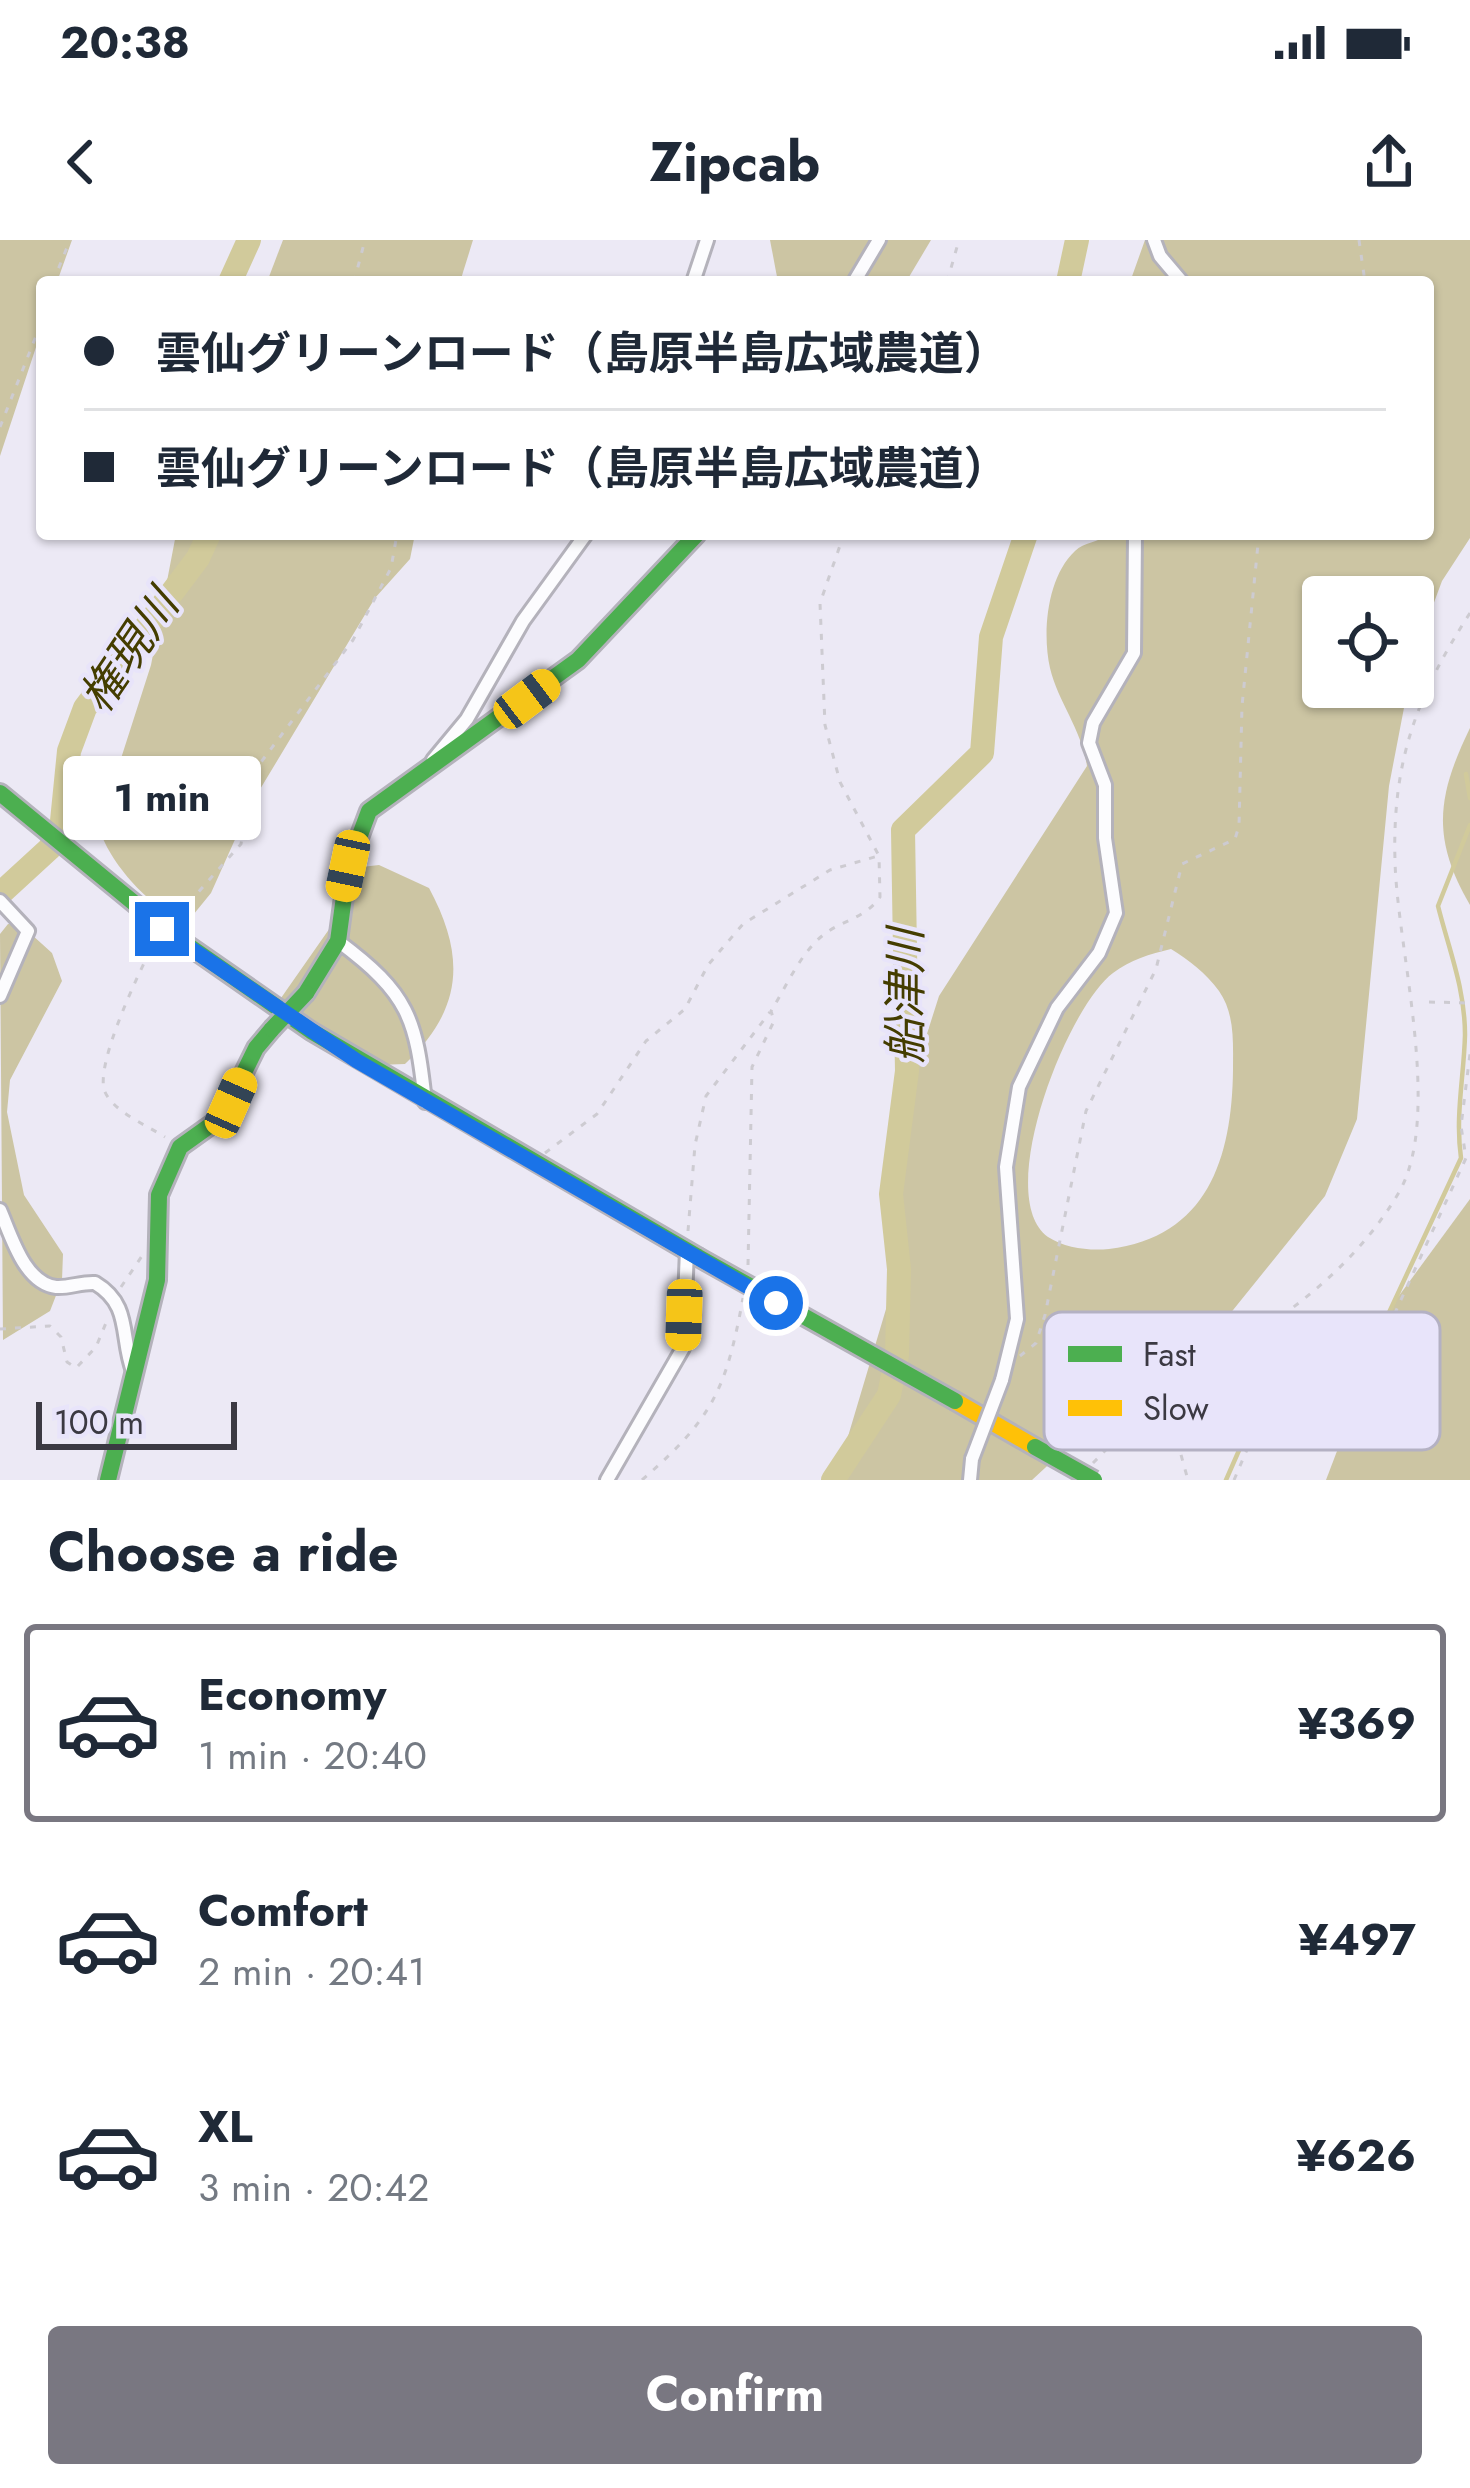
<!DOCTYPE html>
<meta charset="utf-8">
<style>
:root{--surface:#fff;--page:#f2f2f3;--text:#1f2937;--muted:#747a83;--line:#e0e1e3;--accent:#797781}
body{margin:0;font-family:Jost,"Noto Sans JP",sans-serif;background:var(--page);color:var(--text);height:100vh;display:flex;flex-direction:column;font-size:45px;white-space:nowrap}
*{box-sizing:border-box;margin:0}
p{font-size:39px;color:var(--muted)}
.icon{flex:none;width:66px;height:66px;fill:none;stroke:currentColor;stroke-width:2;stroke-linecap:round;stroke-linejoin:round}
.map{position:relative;height:1240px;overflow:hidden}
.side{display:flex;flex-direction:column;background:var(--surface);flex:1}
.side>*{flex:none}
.hud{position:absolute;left:36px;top:36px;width:1398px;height:264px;border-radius:12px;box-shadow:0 3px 9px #0004;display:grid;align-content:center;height:264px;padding:0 48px;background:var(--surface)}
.tools{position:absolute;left:1302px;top:336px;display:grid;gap:24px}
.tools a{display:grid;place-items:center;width:132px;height:132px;border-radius:12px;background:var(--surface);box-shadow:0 3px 9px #0004;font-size:60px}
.scale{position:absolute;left:36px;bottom:30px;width:201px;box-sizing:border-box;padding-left:12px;border:6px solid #3b3942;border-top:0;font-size:33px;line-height:42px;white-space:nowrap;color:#3b3942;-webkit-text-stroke:9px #e8e4fa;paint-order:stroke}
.end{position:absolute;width:54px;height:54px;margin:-27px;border:15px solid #1a73e8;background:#fff;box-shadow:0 0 0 6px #fff}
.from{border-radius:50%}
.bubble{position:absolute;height:84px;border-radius:12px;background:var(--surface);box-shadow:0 3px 9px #0004;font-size:39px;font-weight:700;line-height:84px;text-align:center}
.car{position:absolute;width:36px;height:72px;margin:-36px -18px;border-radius:15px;box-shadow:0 0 9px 3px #0007;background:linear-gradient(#f5c518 24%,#345 0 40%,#f5c518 0 76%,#345 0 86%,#f5c518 0)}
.hud b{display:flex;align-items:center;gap:42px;height:114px;font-size:45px}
.hud b+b{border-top:3px solid var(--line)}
.hud i{width:30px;height:30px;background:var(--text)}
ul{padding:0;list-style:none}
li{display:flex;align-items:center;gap:36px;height:198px;margin:0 24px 18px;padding:0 24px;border:6px solid transparent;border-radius:12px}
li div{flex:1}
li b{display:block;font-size:45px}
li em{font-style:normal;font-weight:700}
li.selected{border-color:var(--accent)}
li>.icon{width:108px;height:108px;stroke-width:1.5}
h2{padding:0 48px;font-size:54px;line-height:144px}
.button{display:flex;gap:24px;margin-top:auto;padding:24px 48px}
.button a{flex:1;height:138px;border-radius:12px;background:var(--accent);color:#fff;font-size:48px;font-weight:700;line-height:138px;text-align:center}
.status{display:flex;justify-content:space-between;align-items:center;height:84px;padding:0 60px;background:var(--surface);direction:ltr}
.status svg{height:33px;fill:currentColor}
header{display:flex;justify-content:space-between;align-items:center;height:156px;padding:0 48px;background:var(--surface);font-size:54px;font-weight:700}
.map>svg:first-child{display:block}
</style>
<div class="status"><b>20:38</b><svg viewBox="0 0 49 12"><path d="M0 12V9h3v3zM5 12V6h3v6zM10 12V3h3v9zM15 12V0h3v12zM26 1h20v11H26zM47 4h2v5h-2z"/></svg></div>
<header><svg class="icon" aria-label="back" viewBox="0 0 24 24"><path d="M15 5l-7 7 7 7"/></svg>Zipcab<svg class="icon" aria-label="share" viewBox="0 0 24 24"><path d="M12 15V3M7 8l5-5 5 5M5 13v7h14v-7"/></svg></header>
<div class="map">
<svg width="1470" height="1240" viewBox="0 0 1470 1240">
<rect width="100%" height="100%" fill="#ece9f5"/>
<g fill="#ccc5a3" fill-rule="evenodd">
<polygon points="0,0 72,0 57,42 42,42 42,89 0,216"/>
<polygon points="283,0 473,0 460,42 267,42"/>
<polygon points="770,0 931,0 906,42 778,42"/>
<path d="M1145 0H1470V298L1442 341 1413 419V357H1323V447H1408L1389 546 1357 879 1325 956 1200 1111 1085 1191 1032 1240H835L889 1059 918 822 939 756 1087 526C1082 490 1058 462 1050 428 1042 393 1047 337 1075 311 1084 302 1098 303 1108 294H1428V42H1130ZM1171 709C1189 720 1206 733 1219 751 1235 774 1233 802 1233 830 1232 919 1207 997 1109 1009 1089 1011 1065 1008 1048 997 992 957 1067 767 1113 733 1130 720 1150 714 1171 709Z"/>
<path d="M176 294H415L410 319 375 358 250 566 211 653 189 680C154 675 107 620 99 587L151 425Z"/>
<path d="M1470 488V665C1431 598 1437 556 1470 488Z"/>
<path d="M379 625 429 648C466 717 463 769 405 824L377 825 285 775 281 758 339 675 353 628Z"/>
<polygon points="8,684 21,685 52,713 62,741 10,840 7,872 24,955 63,1014 62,1040 50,1071 3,1100 0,694"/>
<polygon points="1470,959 1470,1240 1326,1240 1393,1064"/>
</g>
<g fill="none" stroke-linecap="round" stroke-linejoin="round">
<g stroke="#d1ca9b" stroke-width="4.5">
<polyline points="1466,534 1470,558"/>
<path d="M1226 1240 1255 1174 1379 1094 1461 918C1455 876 1464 836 1465 795 1465 748 1449 710 1438 666L1470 585"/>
</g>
<g stroke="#d1ca9b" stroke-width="24">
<polyline points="230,42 249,0"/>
<polyline points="1068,42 1077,0"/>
<polyline points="0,654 49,609 61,591 69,511 85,468 198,318 209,294"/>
<polyline points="833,1240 889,1155 897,1115 899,1029 891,954 907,831 903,590 982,513 991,397 1026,294"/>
</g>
<defs>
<g id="street">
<polyline points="1154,0 1160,16 1182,42"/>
<polyline points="693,42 707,0"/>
<polyline points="854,42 879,0"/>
<polyline points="433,520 467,479 523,381 586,294"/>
<polyline points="0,661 28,691 0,756"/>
<path d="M338 701C409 754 416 778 425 862"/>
<path d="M0 970C11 995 24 1043 56 1047 69 1048 82 1042 95 1043 132 1065 120 1097 133 1131"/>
<polyline points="1002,1140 1017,1079 1006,927 1019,847 1057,768 1099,713 1116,673 1105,598 1105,545 1089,503 1093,483 1134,413 1135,294"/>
<polyline points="607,1240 683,1108 687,1010"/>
<polyline points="970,1240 972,1219"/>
</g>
<g id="fast">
<polyline points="0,553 173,695 311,791 698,1017"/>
<polyline points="306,753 338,701 348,627 369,571 578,420 697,294"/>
<polyline points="108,1240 157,1040 159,955 180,907 222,877 256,808 272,789"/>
</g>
<polyline id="slow" points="955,1161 1035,1207"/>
</defs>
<use href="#street" stroke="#b4b2bb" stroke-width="18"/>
<use href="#fast" stroke="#b4b2bb" stroke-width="22"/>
<use href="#slow" stroke="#b4b2bb" stroke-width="22"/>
<g stroke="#cdcbd1" stroke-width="3" stroke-dasharray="6 9" stroke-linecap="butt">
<polyline points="1359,0 1365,42"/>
<polyline points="53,42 70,0"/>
<polyline points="354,42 365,0"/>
<polyline points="947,42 959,0"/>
<polyline points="0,187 42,81"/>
<polyline points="179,674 241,604 252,534 353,400 391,328 397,294"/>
<path d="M150 711C137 737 94 827 105 852 114 872 148 886 165 897"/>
<polyline points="1429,762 1470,763"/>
<polyline points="545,913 597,874 646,801 685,769 708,725 743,684 830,630 878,616"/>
<polyline points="688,991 695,905 706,856 770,772"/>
<path d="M748 1025 752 827 774 781 771 771C786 747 800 714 822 696 841 680 865 679 880 657L879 616 840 542 825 485 820 363 844 294"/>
<polyline points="121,1047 142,1016"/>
<polyline points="0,1089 50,1086 61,1097 67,1122 76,1128 96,1107 108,1078"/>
<polyline points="1020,1116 1036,1103 1045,1075 1086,871 1156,729 1182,624 1235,599 1239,586 1242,466 1259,294"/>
<polyline points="1165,1157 1188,1240"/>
<path d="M1093 1223C1116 1200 1140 1173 1167 1155 1253 1094 1342 1048 1398 954 1444 877 1397 709 1395 621 1392 521 1417 455 1470 373"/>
<path d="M642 1240C713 1178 726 1150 743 1058"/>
<polyline points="1234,1240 1261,1177 1371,1107 1389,1086 1466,918 1461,886 1470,814"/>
</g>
<use href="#street" stroke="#fcfcfe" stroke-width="12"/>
<use href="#fast" stroke="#4caf50" stroke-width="16"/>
<use href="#slow" stroke="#ffc107" stroke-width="16"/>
<defs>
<polyline id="street-bridge" points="972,1219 1002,1140"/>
<g id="fast-bridge">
<polyline points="272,789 306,753"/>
<polyline points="698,1017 955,1161"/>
<polyline points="1035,1207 1094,1240"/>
</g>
</defs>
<use href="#street-bridge" stroke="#b4b2bb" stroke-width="18" stroke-linecap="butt"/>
<use href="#fast-bridge" stroke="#b4b2bb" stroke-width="22" stroke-linecap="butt"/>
<polyline stroke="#cdcbd1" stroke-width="3" stroke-dasharray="6 9" stroke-linecap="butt" points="150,711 179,674"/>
<use href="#street-bridge" stroke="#fcfcfe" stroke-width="12"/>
<use href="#fast-bridge" stroke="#4caf50" stroke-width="16"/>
</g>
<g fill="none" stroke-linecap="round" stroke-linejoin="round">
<polyline stroke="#1a73e8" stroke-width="15" points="162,689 357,821 776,1063"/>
</g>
<g text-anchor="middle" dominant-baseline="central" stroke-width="9" stroke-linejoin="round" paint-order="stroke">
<g font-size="45" font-style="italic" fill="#443d00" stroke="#e8e4fa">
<text transform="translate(129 411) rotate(-56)">権現川</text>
<text transform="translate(905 756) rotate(-90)">船津川</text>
</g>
</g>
<rect x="1044" y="1072" width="396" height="138" rx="18" fill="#e8e4fa" stroke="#b4b1c3" stroke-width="3"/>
<rect x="1068" y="1106" width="54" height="16" fill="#4caf50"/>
<rect x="1068" y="1160" width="54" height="16" fill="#ffc107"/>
<g font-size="33" fill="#3b3942">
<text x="1143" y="1126">Fast</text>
<text x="1143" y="1180">Slow</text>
</g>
</svg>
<div class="tools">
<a><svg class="icon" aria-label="locate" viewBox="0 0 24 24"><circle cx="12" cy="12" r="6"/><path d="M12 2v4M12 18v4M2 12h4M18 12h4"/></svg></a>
</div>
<div class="scale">100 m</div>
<i class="end from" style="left:776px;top:1063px"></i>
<i class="end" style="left:162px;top:689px"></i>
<div class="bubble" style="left:63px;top:516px;width:198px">1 min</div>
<i class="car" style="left:527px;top:459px;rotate:53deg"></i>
<i class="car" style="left:348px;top:626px;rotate:192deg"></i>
<i class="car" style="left:231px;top:863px;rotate:24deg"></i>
<i class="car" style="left:684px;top:1075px;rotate:182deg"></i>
<div class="hud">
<b><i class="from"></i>雲仙グリーンロード（島原半島広域農道）</b>
<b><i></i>雲仙グリーンロード（島原半島広域農道）</b>
</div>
</div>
<section class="side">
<h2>Choose a ride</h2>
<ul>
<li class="selected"><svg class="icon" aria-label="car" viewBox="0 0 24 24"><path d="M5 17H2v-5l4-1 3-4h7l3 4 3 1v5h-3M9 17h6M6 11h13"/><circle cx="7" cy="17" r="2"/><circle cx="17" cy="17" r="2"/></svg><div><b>Economy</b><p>1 min · 20:40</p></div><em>¥369</em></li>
<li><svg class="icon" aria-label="car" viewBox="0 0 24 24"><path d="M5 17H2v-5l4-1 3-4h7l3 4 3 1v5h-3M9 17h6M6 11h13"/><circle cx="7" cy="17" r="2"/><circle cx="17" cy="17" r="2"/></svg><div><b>Comfort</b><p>2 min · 20:41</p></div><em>¥497</em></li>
<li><svg class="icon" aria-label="car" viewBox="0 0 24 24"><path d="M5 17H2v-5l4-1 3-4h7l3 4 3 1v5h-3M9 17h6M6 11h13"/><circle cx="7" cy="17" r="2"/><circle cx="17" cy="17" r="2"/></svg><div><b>XL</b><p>3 min · 20:42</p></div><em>¥626</em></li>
</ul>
<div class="button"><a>Confirm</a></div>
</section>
